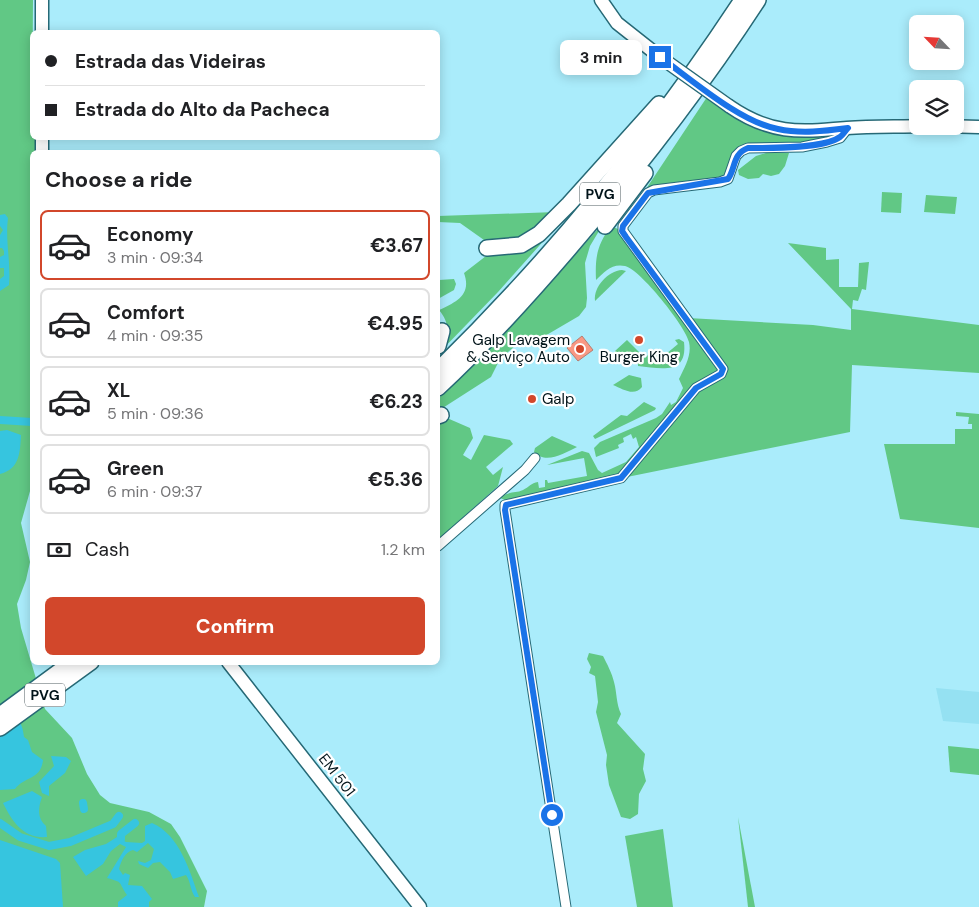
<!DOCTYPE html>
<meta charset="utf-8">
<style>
:root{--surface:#fff;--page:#f6f6f6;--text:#202124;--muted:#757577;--line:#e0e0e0;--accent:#d2472b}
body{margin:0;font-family:"DM Sans",sans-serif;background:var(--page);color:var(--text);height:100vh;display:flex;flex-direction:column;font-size:19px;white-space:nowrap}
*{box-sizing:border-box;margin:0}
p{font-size:16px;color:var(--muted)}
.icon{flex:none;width:28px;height:28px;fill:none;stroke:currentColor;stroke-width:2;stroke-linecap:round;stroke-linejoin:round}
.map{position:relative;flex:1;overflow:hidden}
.drawer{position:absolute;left:30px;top:150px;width:410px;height:515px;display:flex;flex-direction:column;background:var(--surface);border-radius:8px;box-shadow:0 2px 12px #0003}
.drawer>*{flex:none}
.banner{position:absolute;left:30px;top:30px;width:410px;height:110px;border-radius:8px;box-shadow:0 2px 12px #0003;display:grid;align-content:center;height:110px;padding:0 15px;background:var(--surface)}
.needle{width:32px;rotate:295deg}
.tools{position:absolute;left:909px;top:15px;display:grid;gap:10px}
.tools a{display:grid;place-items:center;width:55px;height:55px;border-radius:8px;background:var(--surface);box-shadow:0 2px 12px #0003;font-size:25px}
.end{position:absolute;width:22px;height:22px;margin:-11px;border:6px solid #1a73e8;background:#fff;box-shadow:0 0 0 2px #fff}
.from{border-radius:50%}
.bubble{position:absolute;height:35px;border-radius:8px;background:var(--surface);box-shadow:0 2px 12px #0003;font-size:16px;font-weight:700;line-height:35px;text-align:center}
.banner b{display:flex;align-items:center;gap:18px;height:48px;font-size:19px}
.banner b+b{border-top:1px solid var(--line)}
.banner i{width:12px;height:12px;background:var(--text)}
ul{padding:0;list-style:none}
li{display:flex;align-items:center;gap:15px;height:70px;margin:0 10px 8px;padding:0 5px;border:2px solid var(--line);border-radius:8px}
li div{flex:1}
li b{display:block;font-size:19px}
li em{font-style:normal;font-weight:700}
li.current{border-color:var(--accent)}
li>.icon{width:45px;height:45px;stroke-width:1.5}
h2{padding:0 15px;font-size:22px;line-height:60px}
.pay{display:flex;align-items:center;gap:12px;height:55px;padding:0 15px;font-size:19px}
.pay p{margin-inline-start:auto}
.button{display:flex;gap:10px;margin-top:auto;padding:10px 15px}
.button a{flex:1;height:58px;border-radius:8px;background:var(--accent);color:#fff;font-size:20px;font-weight:700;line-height:58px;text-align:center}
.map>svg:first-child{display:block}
</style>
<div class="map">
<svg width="979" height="907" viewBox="0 0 979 907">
<rect width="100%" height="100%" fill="#aaecfb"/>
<polygon fill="#95e1f2" points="936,688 979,692 979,724 943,721"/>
<g fill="#61c885">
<polygon points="0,0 33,0 32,138 35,138 35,152 32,152 32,484 21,523 30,562 26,580 17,604 21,628 45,709 72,738 87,774 100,795 110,803 149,812 171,824 180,837 207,891 204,907 0,907"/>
<polygon points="707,97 733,114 840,133 818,142 748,145 722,179 646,189"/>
<polygon points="766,153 789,153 785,166 779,174 771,176 763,174 759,178 748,179 739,175 738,170 756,156"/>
<polygon points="882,192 902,193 901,213 881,212"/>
<polygon points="926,195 957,197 955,214 924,212"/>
<polygon points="556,212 518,240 494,242 484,240 460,223 438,222 438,216"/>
<path d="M564 218 498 292 438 354C442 334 455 330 439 310 456 302 472 295 464 273L486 256 499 254Z"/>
<polygon points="605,221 590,246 585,263 587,298 586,307 579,316 538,340 522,340 500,359 491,377 438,411 438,399 530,306"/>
<path d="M611 226 618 229 702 344 719 371 708 377 619 476 505 500 500 498C510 490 515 494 523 490 529 487 531 483 538 482L539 488 545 487V480H547L548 483 587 476 584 458 547 465 582 451 589 453 598 470 602 473 626 462 639 447 636 437 633 439 631 434 623 438 624 442 618 445 619 448 596 457 594 448 600 442 656 418 662 414 670 402 671 405 676 402 683 388 679 379C685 367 692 355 689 342 686 327 640 269 625 266 612 263 604 272 596 280 595 257 597 245 611 226Z"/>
<polygon points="788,243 826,248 826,260 839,259 839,287 858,287 859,263 869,262 866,290 862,289 858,301 853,300 852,309 979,325 979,373 852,365 850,432 627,477 697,389 725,375 688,318 813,325 851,330 851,309"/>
<path d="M622 270 626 271 595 301C593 287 608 271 622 270Z"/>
<polygon points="454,279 456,284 454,290 438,299 439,280"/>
<path d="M679 339 684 342C688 376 660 368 638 366V364C628 363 621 359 615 351L627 340 645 358 652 351 660 359 678 344 675 340Z"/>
<path d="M629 375 641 378 642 387C634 397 623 389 613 385Z"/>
<polygon points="644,402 656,408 655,410 595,439 593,436 621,415 627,416"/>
<polygon points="956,412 979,414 979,528 900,519 884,444 955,444 955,429 972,429 972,424 968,424 969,417 956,416"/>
<polygon points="447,418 470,428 473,438 463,455 471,460 484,435 510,440 513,444 486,467 493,475 503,467 498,486 438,540 438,420"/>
<path d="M552 436 577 447C564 453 546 465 534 452L535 448Z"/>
<path d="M589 653 603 656C607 664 612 673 614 682 617 693 616 703 621 714L617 723 645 754 643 769 646 781 639 794 638 814 630 819 621 817 609 785 606 765 607 755 596 712 598 702 595 676 589 673 591 667 587 659Z"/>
<polygon points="948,746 979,749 979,775 950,772"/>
<polygon points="738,817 755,907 748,907"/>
<polygon points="663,829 673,907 637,907 625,836"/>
</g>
<g fill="#36c5df">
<path d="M5 214 8 218C5 240 11 262 9 285L0 291V279L4 276V268H0V257L4 255V251L2 248H0V235L3 230 0 226V215Z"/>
<path d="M7 430 21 435C20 452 20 469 0 474V431Z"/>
<path d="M0 705C15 715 22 718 24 737L28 740 32 752 43 760C41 780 25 776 15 789L0 790Z"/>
<polygon points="51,756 66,757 71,761 65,773 49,786 49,796 42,793 39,782 54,766"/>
<path d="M32 791 42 797C38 808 37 818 46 826L47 837C23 839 12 821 3 803Z"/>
<path d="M152 823C180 835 190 872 199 897H195C190 890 191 882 186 875L173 879 170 872 160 862 153 863 148 868 139 864 138 861 145 863 151 860 154 849 148 843 137 852 133 850C125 852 121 861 119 869L123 875 125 873 130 875 128 885 142 886 152 899 149 902V907H118V902L127 895C117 880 124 883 107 878L126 847 120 844 111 851 103 864 86 876 73 857 85 850 106 844 117 837 126 842 142 843 145 841V826Z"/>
<polygon points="0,840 56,859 60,863 63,907 0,907"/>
</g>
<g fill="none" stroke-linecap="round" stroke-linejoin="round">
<g stroke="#36c5df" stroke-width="8">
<polyline points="0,420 32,422"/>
<polyline points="83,803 84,809"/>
<polyline points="0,823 20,837 49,846 70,842 113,824 119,816"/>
<polyline points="121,839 121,834 135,823"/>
</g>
</g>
<polygon fill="#f99883" stroke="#b47e72" points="582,336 593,350 578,361 567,348"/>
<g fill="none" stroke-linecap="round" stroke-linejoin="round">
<defs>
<g id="street">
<polyline points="438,546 525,470 535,458"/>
<polyline points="566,907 505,510 505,505 621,478 696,388 721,374 723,369 623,231 623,226 648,193 654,190 720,182 728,179 736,156 741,151 748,148 802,147 827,142 840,138 848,128"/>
</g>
<g id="secondary">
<polyline points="42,0 42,32"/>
<polyline points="601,0 617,23 660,57"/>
<path d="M729 106C771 135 799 132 847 128 873 126 899 127 925 126"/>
<polyline points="943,126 979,127"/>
<polyline points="42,152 42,138"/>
<polyline points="228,662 420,907"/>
</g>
<g id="highway">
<polyline points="605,226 645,173"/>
<polyline points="487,248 521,245 539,234 569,204 659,104"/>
<polyline points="438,346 442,331"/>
<path d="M438 370C552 258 654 134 742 0"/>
<path d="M438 388C489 341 535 289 580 236 644 161 704 83 758 0"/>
<polyline points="438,416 441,415"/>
<polyline points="0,715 72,662"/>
<polyline points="0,728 91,662"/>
</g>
</defs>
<use href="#street" stroke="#266976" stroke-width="11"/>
<use href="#secondary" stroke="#266976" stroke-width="15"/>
<use href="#highway" stroke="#266976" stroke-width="18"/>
<use href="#street" stroke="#fff" stroke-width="9"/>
<use href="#secondary" stroke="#fff" stroke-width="12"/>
<use href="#highway" stroke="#fff" stroke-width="15"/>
<defs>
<polyline id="secondary-bridge" points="660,57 729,106"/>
</defs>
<use href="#secondary-bridge" stroke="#266976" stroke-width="15" stroke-linecap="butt"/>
<use href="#secondary-bridge" stroke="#fff" stroke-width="12"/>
</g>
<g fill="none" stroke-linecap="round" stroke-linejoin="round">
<path stroke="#1a73e8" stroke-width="6" d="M552 815 505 510 506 505 621 478 696 388 721 374 723 369 626 237 622 231 623 226 648 193 728 179C736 168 732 154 748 148 768 148 824 149 840 137 843 135 845 131 848 128 825 131 801 134 778 129 740 122 692 80 660 57"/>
</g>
<g fill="#d2472b" stroke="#fff" stroke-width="2">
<circle cx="639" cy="340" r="5"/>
<circle cx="580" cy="349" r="5"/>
<circle cx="532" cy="399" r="5"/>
</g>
<g text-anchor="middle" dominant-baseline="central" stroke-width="4.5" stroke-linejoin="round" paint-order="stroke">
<g fill="#fff" stroke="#4c5a5e" stroke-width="1">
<rect x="580" y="182.5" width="40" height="23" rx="4"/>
<rect x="25" y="683.5" width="40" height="23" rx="4"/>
</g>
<g font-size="14" font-weight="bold" fill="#001319">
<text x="600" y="194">PVG</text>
<text x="45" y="695">PVG</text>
</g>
<g font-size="15" fill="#001319" stroke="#fff" text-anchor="end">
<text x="570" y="340">Galp Lavagem<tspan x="570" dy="17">&amp; Serviço Auto</tspan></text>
<text x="639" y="357" text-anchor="middle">Burger King</text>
<text x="542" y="399" text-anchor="start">Galp</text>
</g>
<g font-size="15" fill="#001319" stroke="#fff">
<text transform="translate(337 775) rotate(52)">EM 501</text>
</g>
</g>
</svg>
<div class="tools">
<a><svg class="needle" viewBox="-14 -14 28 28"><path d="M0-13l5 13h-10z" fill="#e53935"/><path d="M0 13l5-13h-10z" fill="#757577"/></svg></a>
<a><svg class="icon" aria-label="layers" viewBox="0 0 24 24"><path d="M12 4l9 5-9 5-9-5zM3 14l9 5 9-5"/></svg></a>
</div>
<i class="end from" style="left:552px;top:815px"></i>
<i class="end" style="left:660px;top:57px"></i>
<div class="bubble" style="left:560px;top:40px;width:82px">3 min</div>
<div class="banner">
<b><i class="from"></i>Estrada das Videiras</b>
<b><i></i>Estrada do Alto da Pacheca</b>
</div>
<section class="drawer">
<h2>Choose a ride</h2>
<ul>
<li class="current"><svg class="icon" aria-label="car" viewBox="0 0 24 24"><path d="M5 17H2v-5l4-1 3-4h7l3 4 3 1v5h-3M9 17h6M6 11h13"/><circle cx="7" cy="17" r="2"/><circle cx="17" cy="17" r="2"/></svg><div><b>Economy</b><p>3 min · 09:34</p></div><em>€3.67</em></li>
<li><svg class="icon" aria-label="car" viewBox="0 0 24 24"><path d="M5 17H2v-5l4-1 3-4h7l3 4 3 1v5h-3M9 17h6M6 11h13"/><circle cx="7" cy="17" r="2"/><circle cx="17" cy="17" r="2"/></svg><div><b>Comfort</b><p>4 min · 09:35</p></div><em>€4.95</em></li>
<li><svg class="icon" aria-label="car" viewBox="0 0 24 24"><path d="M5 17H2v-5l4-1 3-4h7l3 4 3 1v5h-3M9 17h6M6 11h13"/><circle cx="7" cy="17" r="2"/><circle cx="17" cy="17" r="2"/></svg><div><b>XL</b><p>5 min · 09:36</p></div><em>€6.23</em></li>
<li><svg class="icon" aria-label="car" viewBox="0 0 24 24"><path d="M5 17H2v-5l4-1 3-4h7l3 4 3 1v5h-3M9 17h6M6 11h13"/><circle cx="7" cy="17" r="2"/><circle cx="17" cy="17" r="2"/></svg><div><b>Green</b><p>6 min · 09:37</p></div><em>€5.36</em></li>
</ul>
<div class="pay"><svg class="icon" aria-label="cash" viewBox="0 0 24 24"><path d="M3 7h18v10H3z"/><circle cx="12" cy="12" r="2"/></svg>Cash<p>1.2 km</p></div>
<div class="button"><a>Confirm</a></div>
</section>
</div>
